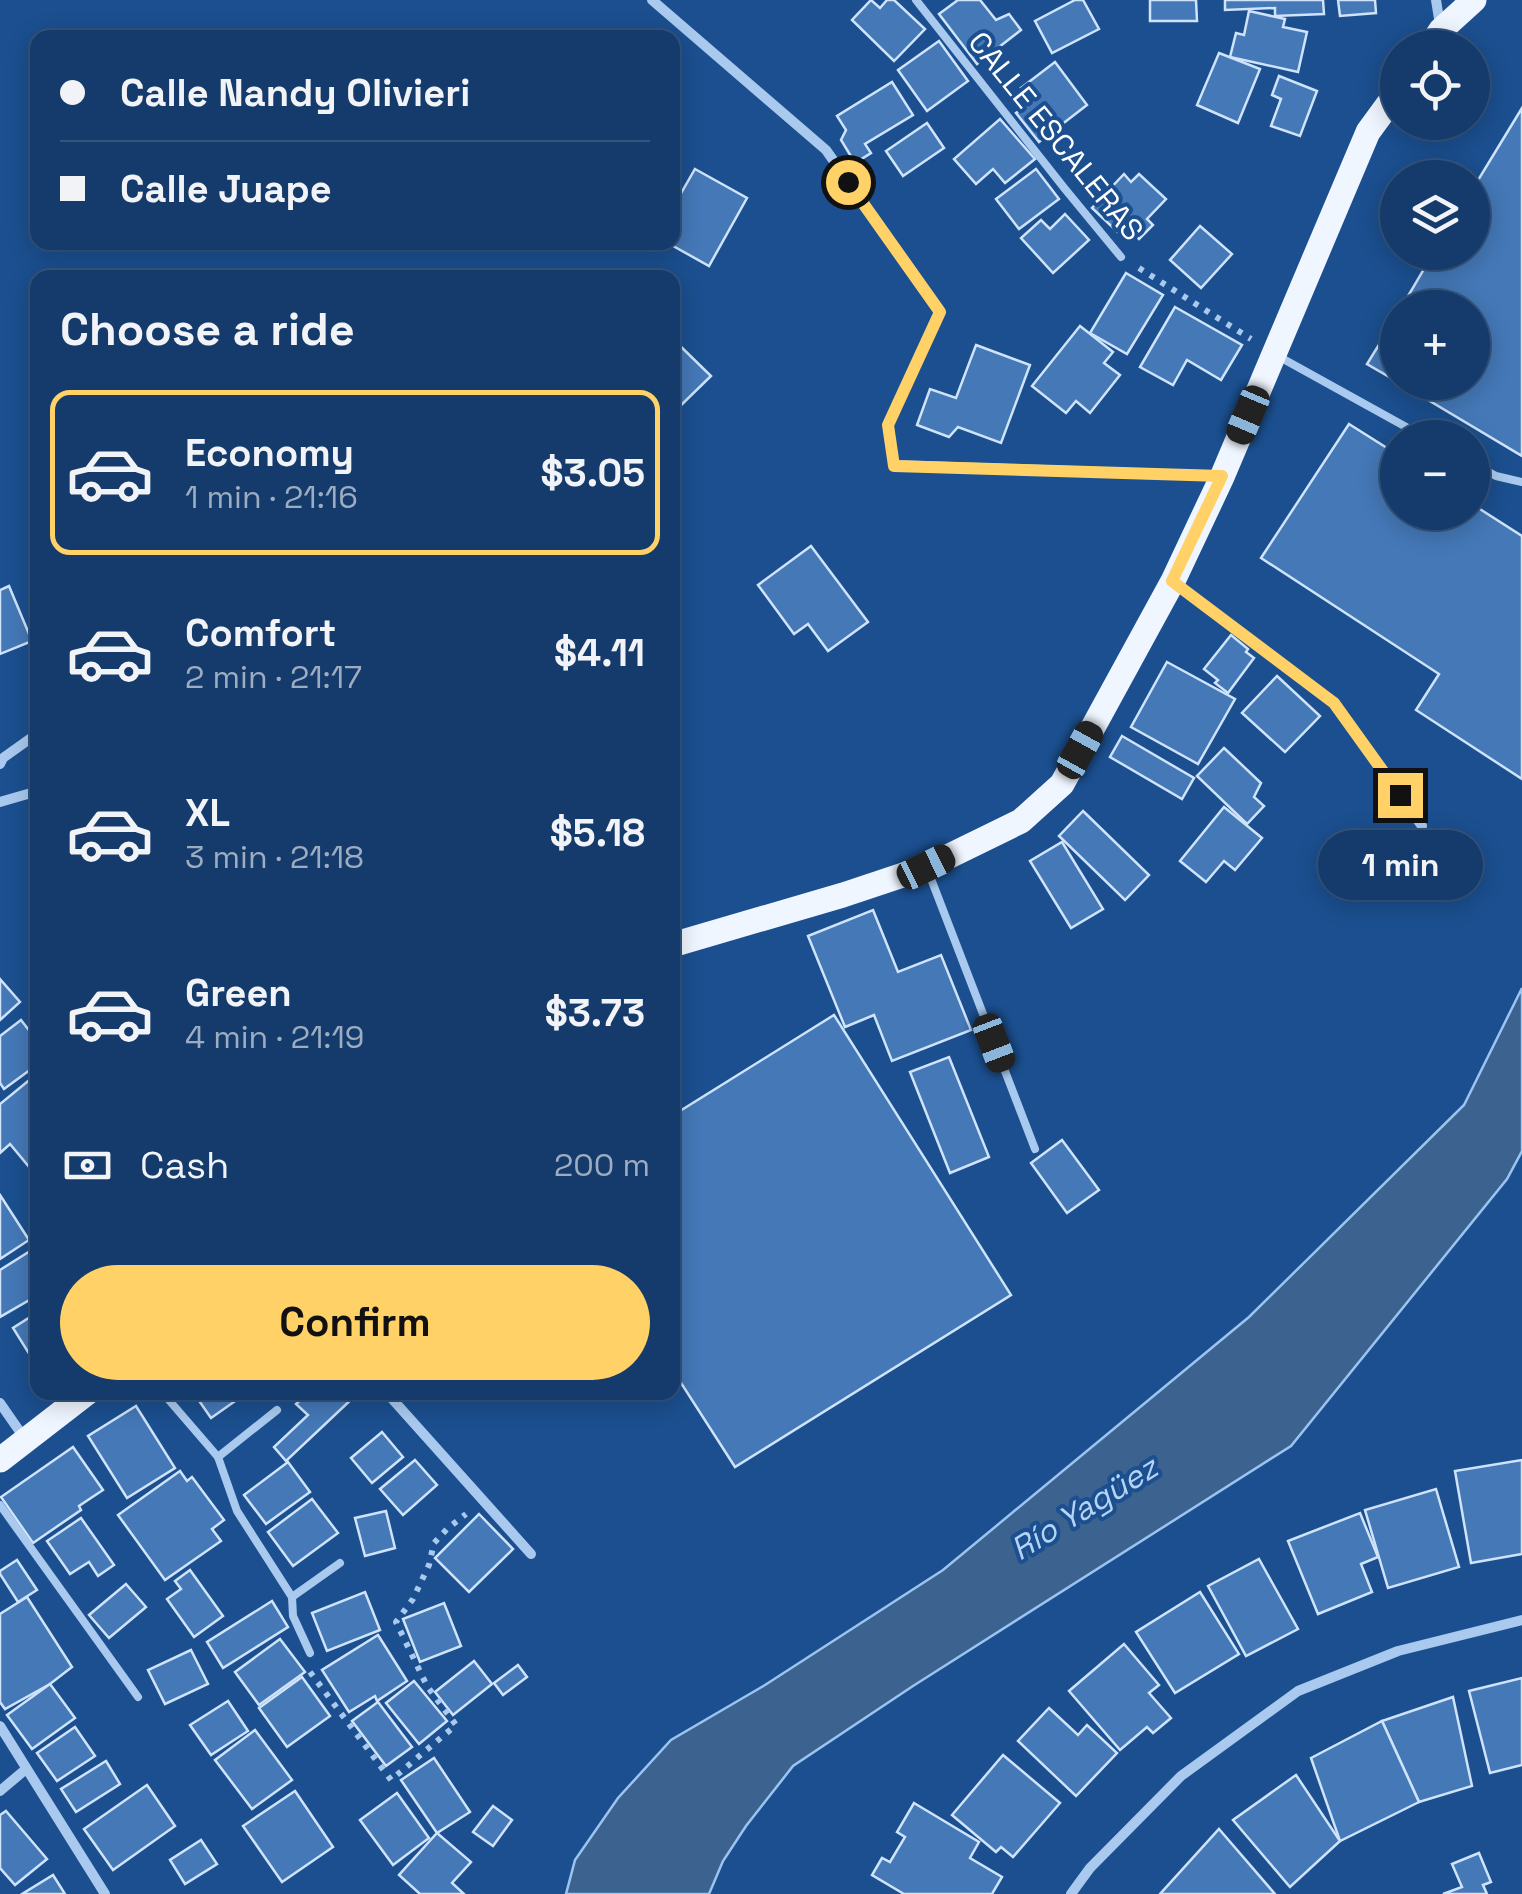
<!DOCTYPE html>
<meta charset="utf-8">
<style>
:root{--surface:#143b6b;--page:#1d4271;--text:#f1f3f6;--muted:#9dadc1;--line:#33557e;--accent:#ffd166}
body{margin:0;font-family:"Space Grotesk",sans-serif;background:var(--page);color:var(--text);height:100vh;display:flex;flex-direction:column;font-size:38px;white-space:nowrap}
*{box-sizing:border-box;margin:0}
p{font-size:32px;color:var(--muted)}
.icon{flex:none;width:55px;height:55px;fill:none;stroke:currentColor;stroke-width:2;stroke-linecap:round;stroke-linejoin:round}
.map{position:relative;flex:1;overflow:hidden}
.drawer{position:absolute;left:30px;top:270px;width:650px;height:1130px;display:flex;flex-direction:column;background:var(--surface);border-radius:20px;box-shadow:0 5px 25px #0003,0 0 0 2px var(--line)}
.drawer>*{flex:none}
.top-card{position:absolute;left:30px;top:30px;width:650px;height:220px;border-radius:20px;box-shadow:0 5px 25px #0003,0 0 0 2px var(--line);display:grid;align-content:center;height:220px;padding:0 30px;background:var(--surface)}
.controls{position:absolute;left:1380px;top:30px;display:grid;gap:20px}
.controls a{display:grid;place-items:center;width:110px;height:110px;border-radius:50%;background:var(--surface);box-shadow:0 5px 25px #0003,0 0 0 2px var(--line);font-size:50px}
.end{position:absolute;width:45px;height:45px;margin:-22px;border:12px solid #ffd166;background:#111;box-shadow:0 0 0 5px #111}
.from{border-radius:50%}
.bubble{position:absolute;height:70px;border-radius:35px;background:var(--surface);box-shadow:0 5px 25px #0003,0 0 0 2px var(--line);font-size:32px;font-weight:700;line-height:70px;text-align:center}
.car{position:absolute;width:30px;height:60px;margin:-30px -15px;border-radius:12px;box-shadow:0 0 8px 2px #0007;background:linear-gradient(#222 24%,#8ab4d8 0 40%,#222 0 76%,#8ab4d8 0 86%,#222 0)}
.top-card b{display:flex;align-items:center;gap:35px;height:95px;font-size:38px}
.top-card b+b{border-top:2px solid var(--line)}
.top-card i{width:25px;height:25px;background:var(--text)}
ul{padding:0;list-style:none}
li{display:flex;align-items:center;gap:30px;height:165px;margin:0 20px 15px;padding:0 10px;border:5px solid transparent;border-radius:20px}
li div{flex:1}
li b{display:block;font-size:38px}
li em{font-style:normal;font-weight:700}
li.active{border-color:var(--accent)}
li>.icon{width:90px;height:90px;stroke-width:1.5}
h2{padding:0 30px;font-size:45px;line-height:120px}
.pay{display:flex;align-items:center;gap:25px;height:110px;padding:0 30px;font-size:38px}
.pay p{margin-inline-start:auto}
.action{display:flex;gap:20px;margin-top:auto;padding:20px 30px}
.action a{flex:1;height:115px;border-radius:60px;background:var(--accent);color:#111;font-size:40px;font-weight:700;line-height:115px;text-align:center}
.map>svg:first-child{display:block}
</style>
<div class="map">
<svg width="1522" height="1894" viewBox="0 0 1522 1894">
<rect width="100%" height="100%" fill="#1b4f8f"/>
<polygon fill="#3c6290" stroke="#9cc4f0" stroke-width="2.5" points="1522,988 1522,1151 1507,1179 1291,1446 913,1686 793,1766 746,1826 723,1861 709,1894 566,1894 575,1860 618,1798 671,1740 765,1685 943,1570 1249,1317 1464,1105"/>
<g fill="#4478b7" stroke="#cfe3fa" stroke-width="2.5">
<polygon points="871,0 880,8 887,0 894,0 925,29 894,61 852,20"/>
<polygon points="958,0 980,0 996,20 1009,14 1021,30 977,64 939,14"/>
<polygon points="1075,0 1083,0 1099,29 1052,53 1035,21"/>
<polygon points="1150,0 1196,0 1197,21 1150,21"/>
<polygon points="1225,0 1323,0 1324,14 1275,16 1275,8 1225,10"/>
<polygon points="1338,0 1375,0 1376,13 1340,16"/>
<polygon points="1249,11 1285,19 1283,27 1307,32 1298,72 1230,57 1236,33 1244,35"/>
<polygon points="939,41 968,81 927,111 898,70"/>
<polygon points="1219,53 1260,69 1238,123 1197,105"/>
<polygon points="1055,62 1087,105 1039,142 1016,113 1032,102 1021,88"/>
<polygon points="1279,76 1317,91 1300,136 1271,126 1281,99 1272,95"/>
<polygon points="892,82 913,115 865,144 871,153 855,163 841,140 846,130 837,116"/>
<polygon points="1522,108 1522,456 1398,382 1472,382 1472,308 1401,308 1434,252 1472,252 1472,190"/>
<polygon points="1000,119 1035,159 1005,183 993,169 976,184 954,159"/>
<polygon points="927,123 944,148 903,176 886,151"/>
<polygon points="695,169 747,198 709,266 666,242 672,242 672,209"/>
<polygon points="1036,169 1059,199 1019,229 996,199"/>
<polygon points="1124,174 1131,182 1139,174 1166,199 1147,219 1153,225 1139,239 1131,232 1125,239 1092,208"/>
<polygon points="1065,214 1089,240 1053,273 1021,238 1041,220 1050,229"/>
<polygon points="1200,226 1232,254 1201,288 1170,260"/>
<polygon points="1126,273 1163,295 1127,354 1090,333"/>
<polygon points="1175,307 1242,345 1221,380 1187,360 1173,385 1140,367"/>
<polygon points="1398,314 1398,382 1367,364"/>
<polygon points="1080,326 1113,352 1104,363 1120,375 1090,413 1076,401 1066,413 1032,386"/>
<polygon points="672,338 711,376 672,414"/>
<polygon points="976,345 1030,365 1001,443 958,427 949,437 917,425 930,389 956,398"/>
<polygon points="1349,424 1398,455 1398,512 1472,512 1472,504 1522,536 1522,779 1416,710 1439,674 1261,558"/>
<polygon points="811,546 868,622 828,651 808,624 794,634 758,585"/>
<polygon points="9,586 32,641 0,654 0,590"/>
<polygon points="1231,635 1248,649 1246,652 1254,658 1228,693 1215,683 1218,680 1204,669"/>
<polygon points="1167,662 1235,699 1198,764 1131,727"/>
<polygon points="1277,676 1320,716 1285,752 1242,713"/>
<polygon points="1122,736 1194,778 1182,799 1110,757"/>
<polygon points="1224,748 1261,783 1254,797 1264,806 1247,824 1197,776"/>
<polygon points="1224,807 1262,838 1235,870 1224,861 1206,882 1180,861"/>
<polygon points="1083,811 1149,875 1125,900 1059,836"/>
<polygon points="1062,842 1103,909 1071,928 1030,861"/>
<polygon points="873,910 898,972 941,955 971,1030 892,1061 874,1015 845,1027 808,936"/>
<polygon points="0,979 20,1002 0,1020"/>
<polygon points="834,1015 1011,1295 735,1467 672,1369 672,1116"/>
<polygon points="21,1020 38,1042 38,1064 4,1089 0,1083 0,1036"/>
<polygon points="949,1057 989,1157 950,1173 910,1072"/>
<polygon points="38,1073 38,1162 30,1168 10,1144 0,1153 0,1104"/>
<polygon points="1062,1140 1099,1190 1067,1213 1031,1163"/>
<polygon points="0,1195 29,1240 0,1259"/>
<polygon points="35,1248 38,1252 38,1295 0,1317 0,1270"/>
<polygon points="38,1312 38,1368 13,1328"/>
<polygon points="193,1392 248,1392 211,1418"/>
<polygon points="309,1392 354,1392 356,1395 286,1461 274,1447 308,1415 296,1404"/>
<polygon points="136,1406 175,1468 127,1498 88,1436"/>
<polygon points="382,1432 403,1457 372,1483 351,1458"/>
<polygon points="73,1447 103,1490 79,1506 81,1510 33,1543 1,1497"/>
<polygon points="415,1460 437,1485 403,1515 380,1489"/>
<polygon points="1522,1460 1522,1554 1471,1563 1455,1471"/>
<polygon points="288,1462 310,1492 266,1524 244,1495"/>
<polygon points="180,1471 187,1481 192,1477 224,1520 212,1529 221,1541 165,1580 118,1515"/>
<polygon points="1436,1489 1459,1567 1388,1588 1365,1510"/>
<polygon points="312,1499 338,1533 293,1566 268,1532"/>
<polygon points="386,1511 395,1548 365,1556 355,1518"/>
<polygon points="1360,1513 1378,1557 1361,1564 1372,1592 1318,1614 1288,1541"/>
<polygon points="479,1514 513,1549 469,1592 435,1558"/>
<polygon points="81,1518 114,1565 98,1576 89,1562 70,1574 47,1541"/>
<polygon points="1259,1559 1298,1629 1246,1656 1208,1586"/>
<polygon points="17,1560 37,1590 18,1602 0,1574 0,1571"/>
<polygon points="190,1570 223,1616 194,1637 167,1599 181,1589 175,1581"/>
<polygon points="126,1584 146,1607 109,1638 89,1615"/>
<polygon points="365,1592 380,1630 327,1651 312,1613"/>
<polygon points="1200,1592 1239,1654 1175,1693 1136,1632"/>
<polygon points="27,1597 72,1667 50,1684 5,1709 0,1702 0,1614"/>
<polygon points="272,1601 288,1627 223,1668 207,1642"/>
<polygon points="444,1603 461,1646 420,1662 403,1619"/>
<polygon points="378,1635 407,1681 377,1701 375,1696 349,1712 322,1670"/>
<polygon points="280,1639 305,1672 259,1705 235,1672"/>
<polygon points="1124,1644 1159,1685 1149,1693 1171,1718 1153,1733 1147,1727 1120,1750 1069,1691"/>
<polygon points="191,1650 208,1684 165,1704 148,1670"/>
<polygon points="474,1661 492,1684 453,1715 435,1692"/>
<polygon points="518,1665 527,1677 503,1695 494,1683"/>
<polygon points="302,1677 330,1716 287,1747 259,1708"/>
<polygon points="1522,1678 1522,1765 1490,1773 1469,1691"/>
<polygon points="414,1681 447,1721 419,1744 386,1703"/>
<polygon points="50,1684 75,1718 32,1749 7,1715"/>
<polygon points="1453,1697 1472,1786 1419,1802 1382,1721"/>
<polygon points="228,1701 248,1731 211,1755 190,1725"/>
<polygon points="378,1702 412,1747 386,1766 352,1721"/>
<polygon points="1049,1708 1078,1735 1087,1725 1117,1753 1076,1796 1018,1741"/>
<polygon points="1382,1721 1419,1802 1340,1841 1311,1758"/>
<polygon points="75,1727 95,1756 57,1781 37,1753"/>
<polygon points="255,1730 292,1780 252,1809 215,1760"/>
<polygon points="1003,1755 1060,1803 1013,1857 1001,1847 996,1852 952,1815"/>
<polygon points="434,1758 470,1812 437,1833 401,1780"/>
<polygon points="106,1761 120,1784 76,1812 61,1789"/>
<polygon points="1296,1775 1340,1841 1290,1887 1233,1820"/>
<polygon points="147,1785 175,1826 113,1870 84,1829"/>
<polygon points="295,1791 333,1847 282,1882 243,1826"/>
<polygon points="397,1793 429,1838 393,1865 360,1820"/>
<polygon points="914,1803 979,1842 970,1858 1002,1877 992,1894 904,1894 872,1875 882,1858 890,1862 905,1837 897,1832"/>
<polygon points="493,1806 512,1820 493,1846 473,1832"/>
<polygon points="6,1811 47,1859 15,1885 0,1868 0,1815"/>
<polygon points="1219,1829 1275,1894 1160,1894"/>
<polygon points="437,1833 471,1862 452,1883 464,1894 420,1894 399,1875"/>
<polygon points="201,1840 217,1864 185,1884 170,1860"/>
<polygon points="1479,1853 1491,1882 1483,1885 1487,1894 1443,1894 1462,1887 1452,1864"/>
<polygon points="53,1875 65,1894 22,1894"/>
</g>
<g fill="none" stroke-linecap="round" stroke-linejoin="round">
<g stroke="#a9c9ee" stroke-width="6" stroke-dasharray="5 8" stroke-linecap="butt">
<polyline points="1139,268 1251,339"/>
<polyline points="310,1672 391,1780 456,1725 427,1686 396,1622 413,1599 429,1565 434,1543 447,1529 466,1514"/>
</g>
<g stroke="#a9c9ee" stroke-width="8">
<polyline points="916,0 1065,189 1121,257"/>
<polyline points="1276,355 1426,438"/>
<polyline points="1472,463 1496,476 1522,482"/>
<polyline points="928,871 1035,1149"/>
<polyline points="162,1392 218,1457 237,1511 292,1597 293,1616 310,1653"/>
<polyline points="218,1457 277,1410"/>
<polyline points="0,1505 138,1697"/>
<polyline points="292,1597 340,1563"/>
</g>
<g stroke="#a9c9ee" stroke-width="10">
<polyline points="652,0 826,150 940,312 888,425 894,465 1221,476"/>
<polyline points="1436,0 1440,25"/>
<polyline points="1173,582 1334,703 1422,826"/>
<polyline points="0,764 3,758 38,733"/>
<polyline points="0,802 38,791"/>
<polyline points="386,1392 531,1554"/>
<polyline points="0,1403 25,1439"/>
<polyline points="0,1726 105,1894"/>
<polyline points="0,1791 26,1769"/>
<polyline points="1071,1894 1090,1868 1181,1776 1298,1691 1398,1651 1522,1620"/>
</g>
<g stroke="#f0f6ff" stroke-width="25">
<polyline points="1429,48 1441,30 1474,0"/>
<polyline points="672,945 843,895 927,867 1021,821 1062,784 1173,581 1222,477 1368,132 1398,91"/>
<polyline points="0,1460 88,1392"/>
</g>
</g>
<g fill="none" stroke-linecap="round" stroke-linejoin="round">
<polyline stroke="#ffd166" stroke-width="12" points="848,182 940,312 888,425 894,466 1222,476 1172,581 1334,703 1400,795"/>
</g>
<g text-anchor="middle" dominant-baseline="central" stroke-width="8" stroke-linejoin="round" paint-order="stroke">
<g font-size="30" fill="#fff" stroke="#1b4f8f">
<text transform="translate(1056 136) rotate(51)">CALLE ESCALERAS</text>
</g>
<g font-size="32" font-style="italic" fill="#b5d3f5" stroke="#1b4f8f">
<text transform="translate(1084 1508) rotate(-32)">Río Yagüez</text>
</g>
</g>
</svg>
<div class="controls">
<a><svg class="icon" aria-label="locate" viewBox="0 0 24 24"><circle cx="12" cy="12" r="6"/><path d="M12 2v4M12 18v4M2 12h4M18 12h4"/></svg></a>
<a><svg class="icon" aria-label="layers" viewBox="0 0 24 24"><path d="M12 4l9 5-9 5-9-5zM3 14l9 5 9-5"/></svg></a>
<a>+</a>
<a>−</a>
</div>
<i class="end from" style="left:848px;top:182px"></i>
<i class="end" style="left:1400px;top:795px"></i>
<div class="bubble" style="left:1318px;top:830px;width:165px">1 min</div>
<i class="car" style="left:1248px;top:415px;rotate:203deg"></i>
<i class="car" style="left:1080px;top:750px;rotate:29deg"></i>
<i class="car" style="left:926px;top:867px;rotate:64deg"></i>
<i class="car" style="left:994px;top:1043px;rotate:159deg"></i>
<div class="top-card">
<b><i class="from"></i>Calle Nandy Olivieri</b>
<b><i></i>Calle Juape</b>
</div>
<section class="drawer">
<h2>Choose a ride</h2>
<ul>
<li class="active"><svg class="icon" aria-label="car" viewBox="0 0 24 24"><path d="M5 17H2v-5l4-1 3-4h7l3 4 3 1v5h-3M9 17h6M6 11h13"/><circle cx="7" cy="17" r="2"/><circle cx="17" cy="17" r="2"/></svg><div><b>Economy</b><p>1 min · 21:16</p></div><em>$3.05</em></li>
<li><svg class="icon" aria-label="car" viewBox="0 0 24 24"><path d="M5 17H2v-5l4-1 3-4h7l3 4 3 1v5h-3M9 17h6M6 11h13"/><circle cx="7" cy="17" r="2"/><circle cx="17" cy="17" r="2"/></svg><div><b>Comfort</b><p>2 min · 21:17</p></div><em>$4.11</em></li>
<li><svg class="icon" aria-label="car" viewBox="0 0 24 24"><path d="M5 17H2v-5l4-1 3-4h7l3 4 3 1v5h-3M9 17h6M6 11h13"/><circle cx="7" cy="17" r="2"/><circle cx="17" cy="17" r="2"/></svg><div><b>XL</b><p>3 min · 21:18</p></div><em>$5.18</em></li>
<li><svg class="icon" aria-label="car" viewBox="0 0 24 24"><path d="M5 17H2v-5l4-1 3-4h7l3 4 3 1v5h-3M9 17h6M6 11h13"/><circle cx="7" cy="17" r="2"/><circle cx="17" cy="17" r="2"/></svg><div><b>Green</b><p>4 min · 21:19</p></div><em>$3.73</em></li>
</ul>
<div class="pay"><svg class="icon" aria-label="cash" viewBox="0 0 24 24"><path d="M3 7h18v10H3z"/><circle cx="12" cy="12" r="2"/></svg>Cash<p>200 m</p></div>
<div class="action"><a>Confirm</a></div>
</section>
</div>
